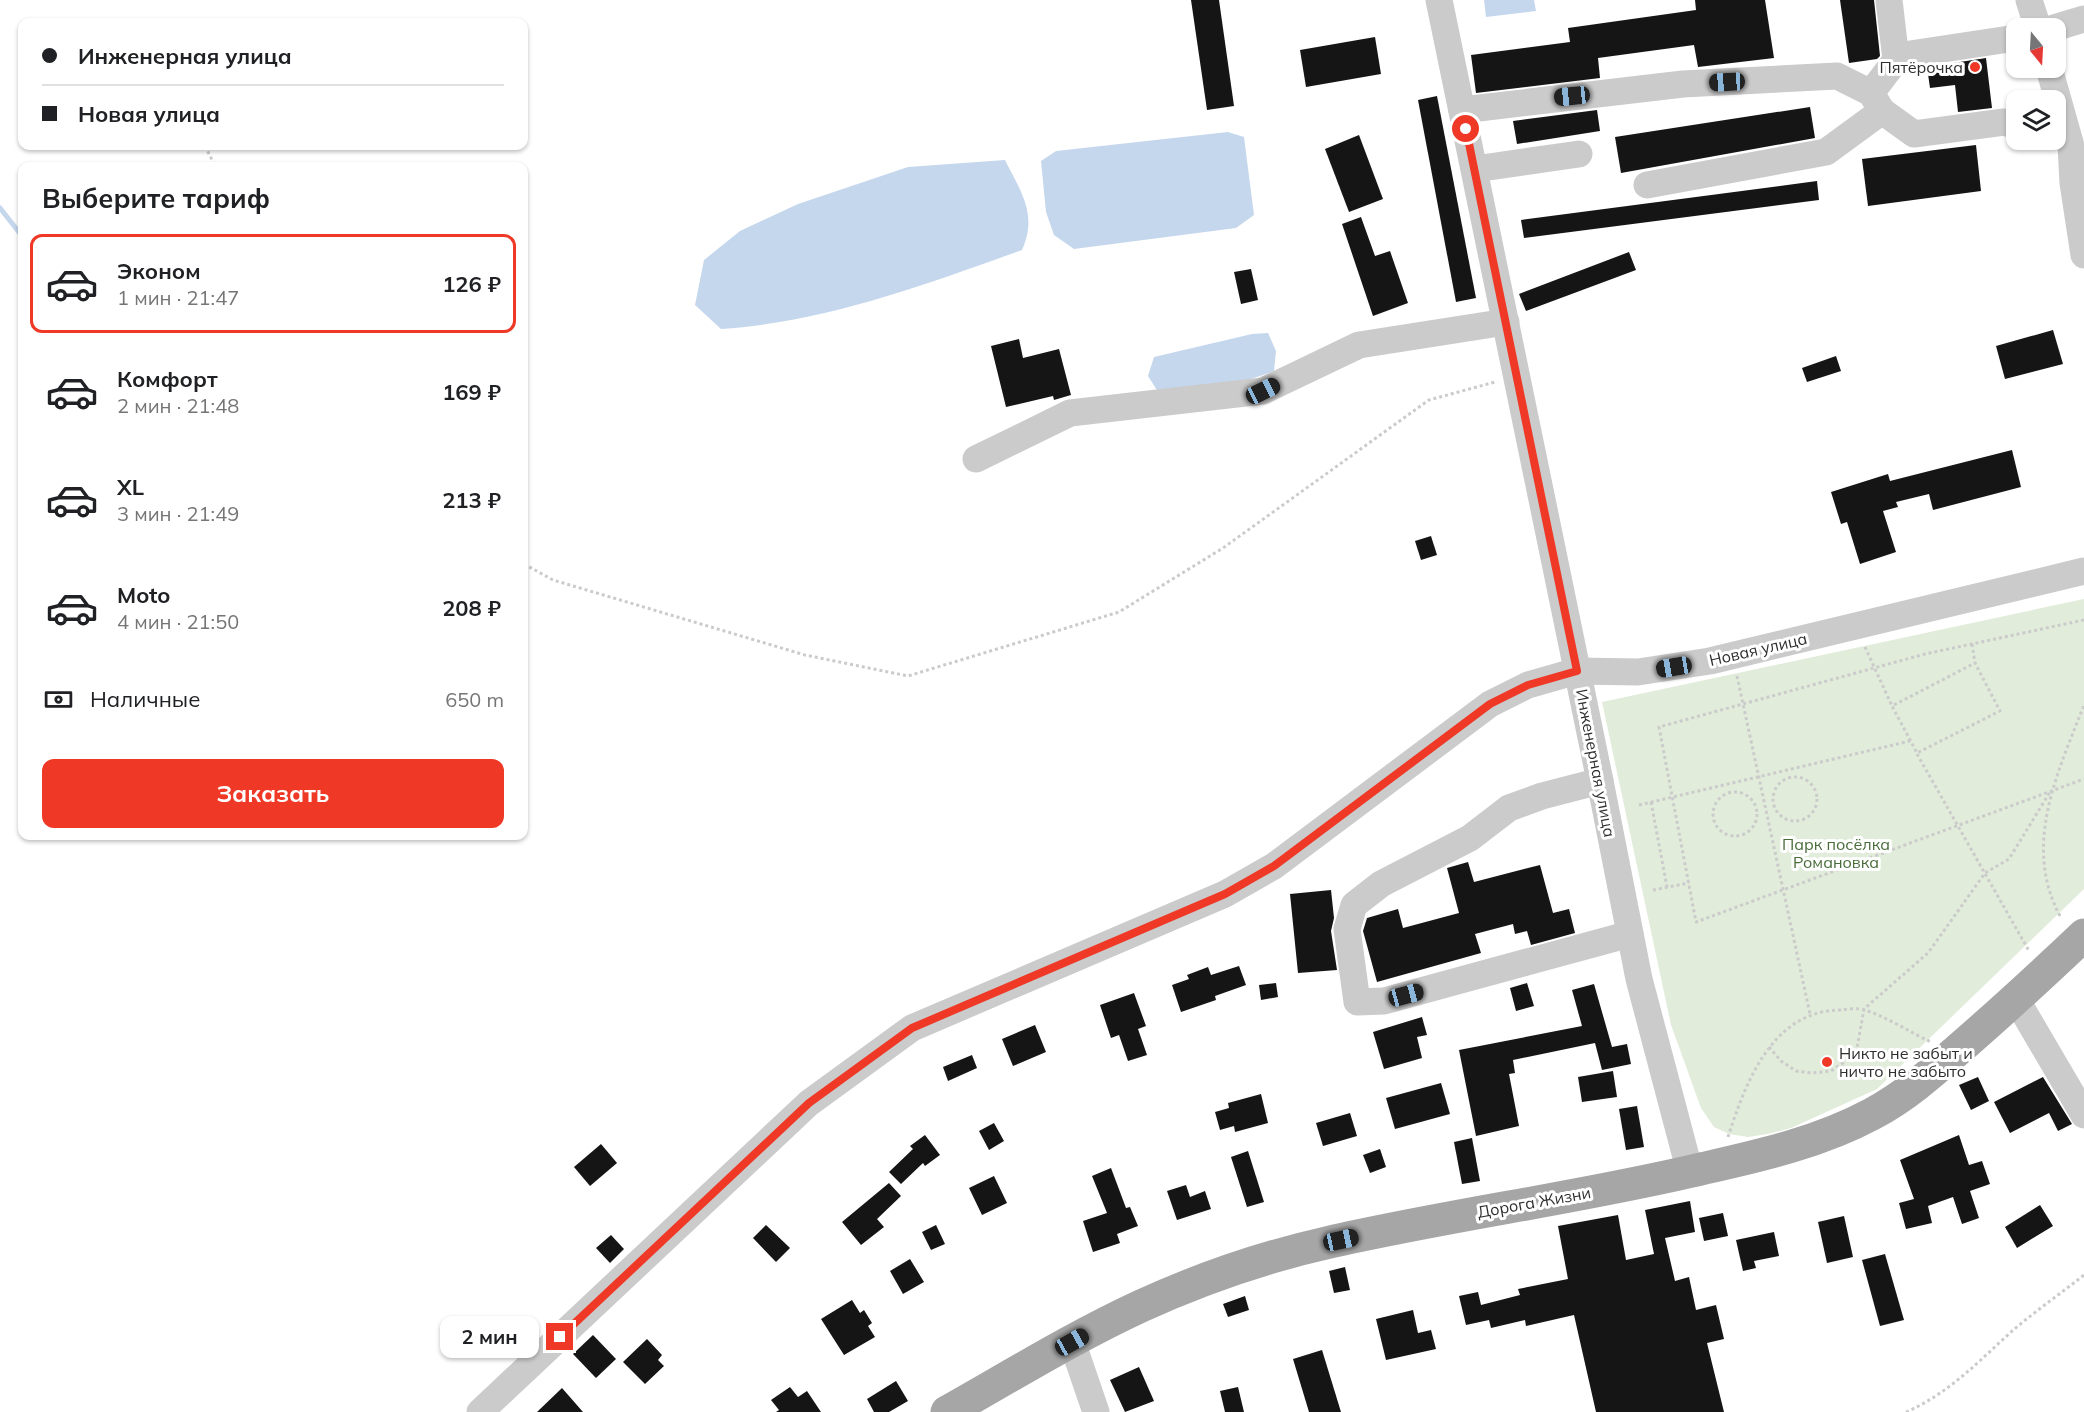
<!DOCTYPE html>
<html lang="ru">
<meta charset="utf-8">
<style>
:root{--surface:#fff;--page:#f2f2f2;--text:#202124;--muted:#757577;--line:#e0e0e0;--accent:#ef3825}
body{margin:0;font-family:Mulish,sans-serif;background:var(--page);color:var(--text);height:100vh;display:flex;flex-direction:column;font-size:22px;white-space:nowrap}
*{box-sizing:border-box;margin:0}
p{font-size:20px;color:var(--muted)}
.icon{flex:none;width:33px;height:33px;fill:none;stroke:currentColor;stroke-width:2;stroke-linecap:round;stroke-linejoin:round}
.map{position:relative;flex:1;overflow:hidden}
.details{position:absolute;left:18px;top:162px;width:510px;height:678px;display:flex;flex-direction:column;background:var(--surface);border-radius:12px;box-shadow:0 2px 4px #0004}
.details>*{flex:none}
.banner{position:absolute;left:18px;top:18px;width:510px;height:132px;border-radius:12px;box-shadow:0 2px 4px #0004;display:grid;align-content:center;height:132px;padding:0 24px;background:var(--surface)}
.needle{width:39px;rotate:162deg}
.controls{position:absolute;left:2006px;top:18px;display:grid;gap:12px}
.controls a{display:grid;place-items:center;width:60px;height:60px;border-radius:12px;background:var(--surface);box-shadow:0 2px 4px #0004;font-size:30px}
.end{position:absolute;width:27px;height:27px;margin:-14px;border:8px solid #ef3825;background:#fff;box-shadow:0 0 0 3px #fff}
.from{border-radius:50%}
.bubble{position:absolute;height:42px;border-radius:12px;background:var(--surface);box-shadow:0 2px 4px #0004;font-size:20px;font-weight:700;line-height:42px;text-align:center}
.car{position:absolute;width:18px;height:36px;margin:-18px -9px;border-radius:8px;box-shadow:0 0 4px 2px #0007;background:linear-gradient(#222 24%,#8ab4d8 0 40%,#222 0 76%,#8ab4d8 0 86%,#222 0)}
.banner b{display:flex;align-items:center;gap:21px;height:57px;font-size:22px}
.banner b+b{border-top:2px solid var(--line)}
.banner i{width:15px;height:15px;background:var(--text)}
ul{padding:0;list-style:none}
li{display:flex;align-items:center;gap:18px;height:99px;margin:0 12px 9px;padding:0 12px;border:3px solid transparent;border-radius:12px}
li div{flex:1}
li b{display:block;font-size:22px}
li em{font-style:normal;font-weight:700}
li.on{border-color:var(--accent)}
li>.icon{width:54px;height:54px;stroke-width:1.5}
h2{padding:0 24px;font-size:27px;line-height:72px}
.pay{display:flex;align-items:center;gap:15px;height:66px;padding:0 24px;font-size:22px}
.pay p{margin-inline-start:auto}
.primary-button{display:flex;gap:12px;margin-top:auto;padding:12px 24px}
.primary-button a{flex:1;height:69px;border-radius:12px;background:var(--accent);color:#fff;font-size:24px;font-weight:700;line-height:69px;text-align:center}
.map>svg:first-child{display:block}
</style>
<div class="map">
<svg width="2084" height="1412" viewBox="0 0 2084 1412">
<rect width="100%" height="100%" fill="#fff"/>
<polygon fill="#e1ecda" points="2084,599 2084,889 1877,1089 1791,1128 1768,1134 1748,1137 1729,1134 1714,1127 1701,1108 1671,1025 1602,702"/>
<g fill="#c5d7ed">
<polygon points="1484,0 1534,0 1536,11 1486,17"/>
<polygon points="1228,132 1244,137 1254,215 1236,228 1074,249 1054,235 1046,212 1041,161 1056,151"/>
<path d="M1005 160C1021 192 1038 215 1022 250 924 285 826 322 721 329L695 305 704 260 740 231 798 204 908 167Z"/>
<polygon points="1268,333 1276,351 1274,371 1251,379 1160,395 1148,376 1154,357 1252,334"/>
</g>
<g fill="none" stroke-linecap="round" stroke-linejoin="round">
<polyline stroke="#c5d7ed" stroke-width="5" points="0,208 22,236"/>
</g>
<g fill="#151515">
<polygon points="1191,0 1219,0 1234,106 1207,110"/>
<polygon points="1695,0 1765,0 1774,58 1698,67 1694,45 1598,58 1600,78 1476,93 1471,55 1570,42 1568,28 1696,10"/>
<polygon points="1840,0 1874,0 1880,56 1877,59 1849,63"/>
<polygon points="1375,37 1381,74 1306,87 1300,50"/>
<polygon points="1986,58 1992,108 1958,112 1955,85 1930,88 1927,67"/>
<polygon points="1437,96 1476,298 1456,302 1418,100"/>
<polygon points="1810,107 1815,138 1621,173 1615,137"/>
<polygon points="1597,110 1600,131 1517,144 1513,121"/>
<polygon points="1359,135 1383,199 1349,212 1325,149"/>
<polygon points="1976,145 1981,191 1868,206 1862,159"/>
<polygon points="1817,181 1819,200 1524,238 1521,220"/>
<polygon points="1361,217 1375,256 1390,251 1408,303 1373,316 1342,224"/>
<polygon points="1629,252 1636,270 1526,311 1519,294"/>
<polygon points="1251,269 1258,300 1241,304 1234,272"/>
<polygon points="2053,330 2063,364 2005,379 1996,346"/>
<polygon points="1019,339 1023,358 1059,349 1071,395 1054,400 1053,396 1006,407 991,346"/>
<polygon points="1836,356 1841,371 1807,382 1802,368"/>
<polygon points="2012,450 2021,487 1933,510 1929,494 1896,502 1898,507 1883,511 1896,552 1860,564 1847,522 1841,524 1831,492 1888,474 1890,481"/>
<polygon points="1431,536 1437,555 1421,560 1415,541"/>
<polygon points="1468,862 1474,882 1540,865 1553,913 1569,909 1575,933 1531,945 1527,931 1515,934 1513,924 1475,934 1481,953 1377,982 1363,931 1367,918 1398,909 1403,928 1459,913 1447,868"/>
<polygon points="1331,890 1334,918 1331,931 1337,970 1298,973 1290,894"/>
<polygon points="1239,966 1246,985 1215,996 1216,1000 1181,1012 1172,985 1189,979 1187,975 1208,967 1211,975"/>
<polygon points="1276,983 1278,997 1261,1000 1259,985"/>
<polygon points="1527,983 1534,1006 1516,1011 1510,988"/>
<polygon points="1594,984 1612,1047 1627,1044 1631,1064 1602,1070 1595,1043 1513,1060 1515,1073 1509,1074 1519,1126 1476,1136 1459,1050 1582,1026 1572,990"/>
<polygon points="1134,993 1146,1026 1138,1029 1147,1055 1128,1061 1119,1035 1111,1038 1100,1005"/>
<polygon points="1422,1017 1427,1035 1417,1037 1422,1058 1384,1069 1373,1032"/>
<polygon points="1035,1025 1046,1052 1013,1066 1002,1039"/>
<polygon points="972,1055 977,1068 948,1081 943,1067"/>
<polygon points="1613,1071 1617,1097 1582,1102 1578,1077"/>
<polygon points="1978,1077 1989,1101 1971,1110 1959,1085"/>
<polygon points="2043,1077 2072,1124 2058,1131 2049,1113 2010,1133 1994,1102"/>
<polygon points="1441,1083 1450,1114 1395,1129 1386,1098"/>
<polygon points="1261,1094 1268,1123 1235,1132 1234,1126 1220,1130 1215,1112 1229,1108 1228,1103"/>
<polygon points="1637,1106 1644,1147 1626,1150 1619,1109"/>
<polygon points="1350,1113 1357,1136 1323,1146 1316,1123"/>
<polygon points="994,1123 1004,1141 989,1150 979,1131"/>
<polygon points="925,1135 940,1155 925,1166 923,1163 901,1184 889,1172 913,1149 910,1146"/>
<polygon points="1959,1135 1969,1165 1982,1161 1990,1184 1970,1191 1979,1218 1962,1224 1953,1197 1928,1206 1932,1223 1906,1229 1899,1203 1914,1199 1900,1160"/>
<polygon points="1472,1138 1480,1181 1462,1184 1454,1142"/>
<polygon points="601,1144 617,1163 590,1186 574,1167"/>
<polygon points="1380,1149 1386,1167 1370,1173 1363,1155"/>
<polygon points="1248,1151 1264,1202 1247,1207 1231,1157"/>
<polygon points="1111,1168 1126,1208 1130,1207 1138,1226 1117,1234 1120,1243 1093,1252 1083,1221 1107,1213 1092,1176"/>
<polygon points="994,1176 1007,1203 982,1215 969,1188"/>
<polygon points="889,1183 901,1196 877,1219 884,1227 861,1245 842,1222"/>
<polygon points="1186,1185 1190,1197 1205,1191 1211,1209 1177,1220 1167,1191"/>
<polygon points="1690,1201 1695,1232 1665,1238 1675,1281 1689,1277 1696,1310 1716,1305 1724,1339 1707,1343 1724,1412 1596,1412 1574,1315 1526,1326 1525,1320 1491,1328 1489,1320 1466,1325 1459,1296 1478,1292 1481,1305 1520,1295 1518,1289 1568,1279 1558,1226 1618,1215 1626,1260 1654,1254 1645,1210"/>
<polygon points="2040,1205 2053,1226 2017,1248 2005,1227"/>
<polygon points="1723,1213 1728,1236 1704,1241 1699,1218"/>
<polygon points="1844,1216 1853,1257 1827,1263 1818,1222"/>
<polygon points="766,1225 790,1248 776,1262 753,1238"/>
<polygon points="936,1225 945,1244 931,1250 922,1232"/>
<polygon points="1774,1232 1779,1256 1754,1261 1756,1268 1743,1271 1736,1240"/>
<polygon points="611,1235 624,1249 610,1263 596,1248"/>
<polygon points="1885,1254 1904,1320 1880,1326 1862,1260"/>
<polygon points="910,1259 924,1282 903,1294 890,1271"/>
<polygon points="1345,1267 1350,1290 1334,1293 1329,1271"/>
<polygon points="1245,1296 1249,1310 1228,1317 1223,1304"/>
<polygon points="852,1300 860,1313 864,1310 872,1323 868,1326 875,1337 844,1355 821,1319"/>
<polygon points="1413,1310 1418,1333 1431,1330 1436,1349 1386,1360 1376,1319"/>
<polygon points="593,1335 616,1359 596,1378 573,1354"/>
<polygon points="647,1339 662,1355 658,1360 664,1366 645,1384 623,1362"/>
<polygon points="1322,1350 1341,1412 1309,1412 1293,1359"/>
<polygon points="1139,1367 1154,1401 1125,1412 1110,1380"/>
<polygon points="896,1381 908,1401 889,1412 874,1412 867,1399"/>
<polygon points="790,1387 798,1397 807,1391 821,1412 776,1412 779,1410 771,1400"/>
<polygon points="1238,1387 1244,1412 1225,1412 1220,1391"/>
<polygon points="562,1388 583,1412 537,1412"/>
</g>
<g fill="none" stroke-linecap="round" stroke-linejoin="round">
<g stroke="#cbcbcb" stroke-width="3" stroke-dasharray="3 3" stroke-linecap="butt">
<polyline points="205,146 215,166"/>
<polyline points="524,564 553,580 805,655 908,676 1119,612 1223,548 1429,400 1495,382"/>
<polyline points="2084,620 1925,654 1659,727 1696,922 2084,779"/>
<polyline points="1972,644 1975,663 2000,711 1917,753 1892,706 1975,663"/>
<polyline points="1865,647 1892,706"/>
<polyline points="1737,676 1810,1014"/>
<polyline points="1917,754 2029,951"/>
<circle cx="1795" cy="799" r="22"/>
<circle cx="1735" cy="814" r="22"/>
<polyline points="1651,802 1667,887"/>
<polyline points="1639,805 1910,741"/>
<polyline points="1653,890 1689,883"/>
<path d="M2060 916C2022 845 2058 772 2084 705"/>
<polyline points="1769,1047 1781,1061 1796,1071 1812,1073 1831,1071 1846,1061 1857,1048 1864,1009 1928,953 1985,873 2009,859 2050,792"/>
<path d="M1728 1137C1746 1081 1773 1010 1841 1010 1848 1009 1858 1008 1864 1010 1884 1015 1911 1033 1931 1042"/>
<path d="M1906 1412C1948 1394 1978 1362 2011 1332 2034 1312 2060 1294 2084 1275"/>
</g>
<g stroke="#cbcbcb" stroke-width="27">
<polyline points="1439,0 1600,781 1639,979 1690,1172"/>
<polyline points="2029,0 2038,28"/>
<polyline points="2054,28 2084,19"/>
<polyline points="1910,54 2016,38"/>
<polyline points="2049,68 2071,146 2073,183 2084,255"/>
<polyline points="1871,93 1896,60 1889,0"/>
<polyline points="1462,110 1683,84 1837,76 1871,93 1882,111 1914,134 2004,122 2016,126"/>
<polyline points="1475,169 1579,154"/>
<polyline points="1647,185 1826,152 1882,111"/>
<polyline points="976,459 1070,413 1263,391 1359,345 1506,322"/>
<polyline points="1600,781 1542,796 1509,808 1470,838 1381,884 1354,905 1347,929 1357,1002 1384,1001 1630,934"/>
<polyline points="2016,999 2084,1115"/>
<polyline points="1072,1342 1096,1412"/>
<polyline points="480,1412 809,1103 912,1028 1225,894 1274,866 1490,704 1528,685 1577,671 1638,672 1710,661 2084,571"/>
</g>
<path stroke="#a6a6a6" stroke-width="33" d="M947 1412C1011 1376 1074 1337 1141 1306 1200 1279 1264 1257 1326 1243 1452 1214 1580 1198 1705 1168 1762 1155 1820 1142 1872 1114 1908 1095 1937 1068 1968 1041 2007 1007 2046 971 2084 935"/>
</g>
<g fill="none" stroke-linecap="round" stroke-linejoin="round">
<polyline stroke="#ef3825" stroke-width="8" points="560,1337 809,1103 912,1028 1225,894 1274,866 1490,704 1528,685 1577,671 1466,129"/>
</g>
<g fill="#ef3825" stroke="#fff" stroke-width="2">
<circle cx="1975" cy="67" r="6"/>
<circle cx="1827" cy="1062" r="6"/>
</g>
<g text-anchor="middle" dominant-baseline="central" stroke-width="6" stroke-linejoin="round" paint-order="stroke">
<g font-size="16" fill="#2e2e2e" stroke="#fff" text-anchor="end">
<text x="1963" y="67">Пятёрочка</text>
<text x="1839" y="1053" text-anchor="start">Никто не забыт и<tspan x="1839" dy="18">ничто не забыто</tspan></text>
</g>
<g font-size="16" fill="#2e2e2e" stroke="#fff">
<text transform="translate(1758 649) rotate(-13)">Новая улица</text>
<text transform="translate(1596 763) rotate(79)">Инженерная улица</text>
<text transform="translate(1534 1202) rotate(-10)">Дорога Жизни</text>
</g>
<g font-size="16" fill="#486c39" stroke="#fff">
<text x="1836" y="844">Парк посёлка<tspan x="1836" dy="18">Романовка</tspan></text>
</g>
</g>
</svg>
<div class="controls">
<a><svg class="needle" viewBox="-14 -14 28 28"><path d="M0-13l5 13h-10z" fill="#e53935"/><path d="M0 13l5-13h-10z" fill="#757577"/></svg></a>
<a><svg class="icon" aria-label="layers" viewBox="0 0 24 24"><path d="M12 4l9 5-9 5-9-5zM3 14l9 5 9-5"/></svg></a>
</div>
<i class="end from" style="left:1466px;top:129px"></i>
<i class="end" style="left:560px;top:1337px"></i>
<div class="bubble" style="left:440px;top:1316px;width:99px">2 мин</div>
<i class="car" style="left:1727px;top:82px;rotate:267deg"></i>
<i class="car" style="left:1572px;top:96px;rotate:264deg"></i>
<i class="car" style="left:1263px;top:391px;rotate:64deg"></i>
<i class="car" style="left:1674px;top:667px;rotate:261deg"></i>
<i class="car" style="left:1406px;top:995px;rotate:75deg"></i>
<i class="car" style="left:1341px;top:1240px;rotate:78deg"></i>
<i class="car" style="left:1072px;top:1342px;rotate:61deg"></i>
<div class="banner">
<b><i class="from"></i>Инженерная улица</b>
<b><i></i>Новая улица</b>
</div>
<section class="details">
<h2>Выберите тариф</h2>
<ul>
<li class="on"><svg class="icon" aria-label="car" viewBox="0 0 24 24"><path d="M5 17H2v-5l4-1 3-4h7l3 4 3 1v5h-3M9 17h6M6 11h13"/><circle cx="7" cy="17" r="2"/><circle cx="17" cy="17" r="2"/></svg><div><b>Эконом</b><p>1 мин · 21:47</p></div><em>126 ₽</em></li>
<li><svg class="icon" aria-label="car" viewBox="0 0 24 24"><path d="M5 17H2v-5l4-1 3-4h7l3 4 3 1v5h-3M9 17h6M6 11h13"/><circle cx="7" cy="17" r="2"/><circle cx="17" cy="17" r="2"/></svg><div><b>Комфорт</b><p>2 мин · 21:48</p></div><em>169 ₽</em></li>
<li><svg class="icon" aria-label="car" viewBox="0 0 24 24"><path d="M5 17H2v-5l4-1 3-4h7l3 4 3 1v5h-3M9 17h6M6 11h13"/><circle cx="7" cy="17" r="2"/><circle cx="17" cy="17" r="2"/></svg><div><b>XL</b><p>3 мин · 21:49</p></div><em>213 ₽</em></li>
<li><svg class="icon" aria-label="car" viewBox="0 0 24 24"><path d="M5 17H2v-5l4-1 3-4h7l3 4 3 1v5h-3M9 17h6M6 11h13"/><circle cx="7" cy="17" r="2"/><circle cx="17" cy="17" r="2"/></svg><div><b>Moto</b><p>4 мин · 21:50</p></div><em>208 ₽</em></li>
</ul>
<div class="pay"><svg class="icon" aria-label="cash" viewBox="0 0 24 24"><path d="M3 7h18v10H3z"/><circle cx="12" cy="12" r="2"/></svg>Наличные<p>650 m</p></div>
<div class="primary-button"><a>Заказать</a></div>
</section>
</div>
